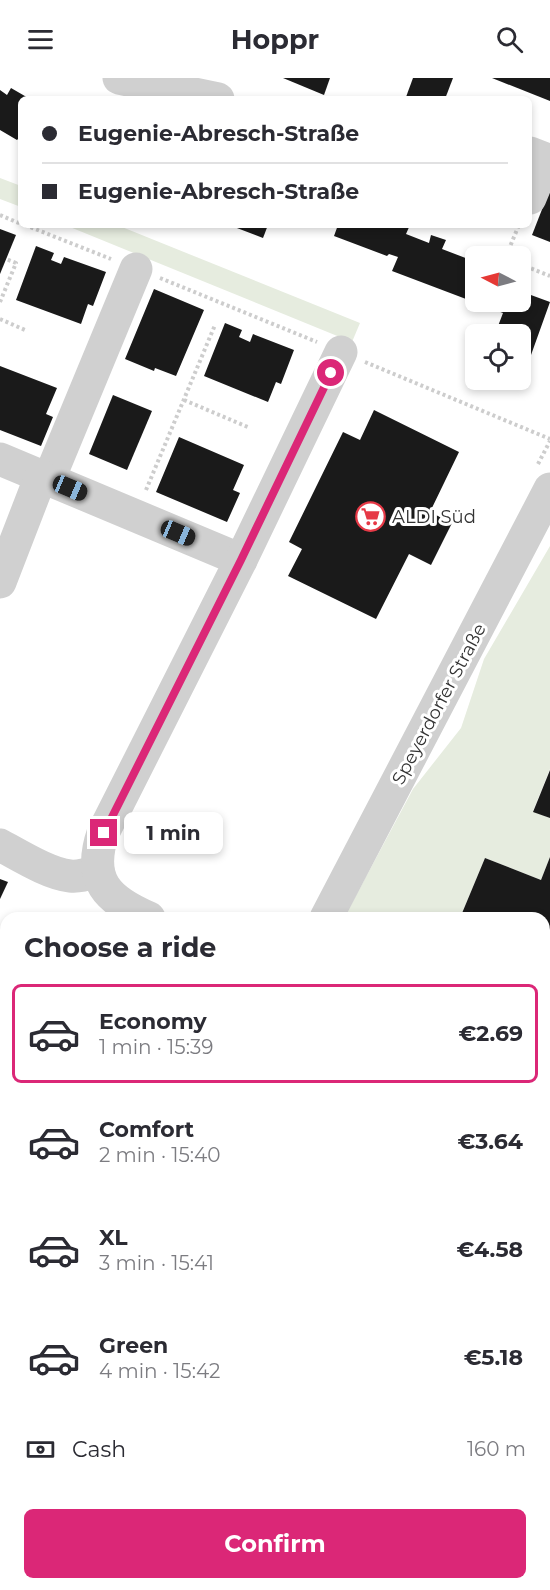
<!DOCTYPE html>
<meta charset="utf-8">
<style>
:root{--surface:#fff;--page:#f2f2f3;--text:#2b2b33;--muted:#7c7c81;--line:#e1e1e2;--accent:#db2777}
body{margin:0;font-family:Montserrat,sans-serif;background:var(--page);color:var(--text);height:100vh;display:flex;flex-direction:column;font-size:22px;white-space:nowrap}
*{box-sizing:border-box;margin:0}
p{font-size:20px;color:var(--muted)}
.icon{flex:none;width:33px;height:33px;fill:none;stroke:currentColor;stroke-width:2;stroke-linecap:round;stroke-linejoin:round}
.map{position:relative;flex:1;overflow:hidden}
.side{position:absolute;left:0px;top:834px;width:550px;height:678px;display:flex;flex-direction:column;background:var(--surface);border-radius:18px 18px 0 0;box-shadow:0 3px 9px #0003}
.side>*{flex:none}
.hud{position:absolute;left:18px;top:18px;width:514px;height:132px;border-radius:9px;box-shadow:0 3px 9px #0003;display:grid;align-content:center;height:132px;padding:0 24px;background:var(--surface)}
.needle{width:39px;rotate:276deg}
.fabs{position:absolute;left:465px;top:168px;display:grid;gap:12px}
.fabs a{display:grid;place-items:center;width:66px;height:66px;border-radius:9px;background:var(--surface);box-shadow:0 3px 9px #0003;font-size:30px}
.end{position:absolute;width:27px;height:27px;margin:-14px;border:8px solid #db2777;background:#fff;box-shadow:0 0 0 3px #fff}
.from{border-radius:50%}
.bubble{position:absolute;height:42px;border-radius:9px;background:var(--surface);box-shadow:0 3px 9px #0003;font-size:20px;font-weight:700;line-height:42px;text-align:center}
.car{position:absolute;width:18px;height:36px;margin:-18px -9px;border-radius:8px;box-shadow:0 0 4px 2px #0007;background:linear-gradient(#222 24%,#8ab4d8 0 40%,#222 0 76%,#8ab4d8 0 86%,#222 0)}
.hud b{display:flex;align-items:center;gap:21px;height:57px;font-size:22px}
.hud b+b{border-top:2px solid var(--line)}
.hud i{width:15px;height:15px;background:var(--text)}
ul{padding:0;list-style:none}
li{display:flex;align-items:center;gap:18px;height:99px;margin:0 12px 9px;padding:0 12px;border:3px solid transparent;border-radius:9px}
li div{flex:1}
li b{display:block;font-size:22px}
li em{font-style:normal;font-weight:700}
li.current{border-color:var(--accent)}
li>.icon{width:54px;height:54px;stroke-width:1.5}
h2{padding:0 24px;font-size:27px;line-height:72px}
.pay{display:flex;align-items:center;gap:15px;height:66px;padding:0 24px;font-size:22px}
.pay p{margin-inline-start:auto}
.cta{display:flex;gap:12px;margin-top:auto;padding:12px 24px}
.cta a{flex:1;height:69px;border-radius:9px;background:var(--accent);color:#fff;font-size:24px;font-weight:700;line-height:69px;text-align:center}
header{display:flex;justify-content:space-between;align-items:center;height:78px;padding:0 24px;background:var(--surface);font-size:27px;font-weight:700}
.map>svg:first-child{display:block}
</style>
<header><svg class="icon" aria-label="menu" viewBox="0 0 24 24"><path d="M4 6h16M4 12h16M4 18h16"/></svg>Hoppr<svg class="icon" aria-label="search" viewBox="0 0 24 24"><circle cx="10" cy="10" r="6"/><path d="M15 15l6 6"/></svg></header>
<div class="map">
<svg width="550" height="1512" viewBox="0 0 550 1512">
<rect width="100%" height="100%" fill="#fff"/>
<g fill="#e6ecdf">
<polygon points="0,100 21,108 21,129 0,121"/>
<polygon points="65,147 117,147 360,245 352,264"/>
<polygon points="550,468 550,691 533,733 550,740 550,779 541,802 485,780 460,840 344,840 413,711 461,650 484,581"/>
</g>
<g fill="#1a1a1a">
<polygon points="283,0 330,0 324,17"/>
<polygon points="413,0 453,0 445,21 408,21 406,19"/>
<polygon points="492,0 550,0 550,23"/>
<polygon points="11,10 30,21 21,21 21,61 19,60 17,62 0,52 0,12 7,17"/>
<polygon points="550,111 550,164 532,157"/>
<polygon points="229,147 268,147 263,160"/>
<polygon points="338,147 410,147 406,156 429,165 431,157 446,162 442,171 476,184 476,224 520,224 520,213 550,224 531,277 520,273 520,256 495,256 503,235 392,193 398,179 389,176 387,178 334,158"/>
<polygon points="0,151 16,157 0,196"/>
<polygon points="36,168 54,175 51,182 61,186 64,179 106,194 93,228 88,226 81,246 16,222"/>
<polygon points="154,211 204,232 176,298 155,290 154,293 125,281"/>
<polygon points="225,245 242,252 239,259 250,264 253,256 294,272 281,306 276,304 268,324 204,298"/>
<polygon points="0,288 57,310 46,336 53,339 41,368 0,352"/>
<polygon points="113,317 152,333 127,392 89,376"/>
<polygon points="374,332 459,374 430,434 452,445 431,487 409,476 376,541 288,498 302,471 289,464 343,354 360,362"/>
<polygon points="179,359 244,387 233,412 240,415 227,444 156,414"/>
<polygon points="550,692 550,740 533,734"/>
<polygon points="550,779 550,859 545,872 550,874 550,948 544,946 544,840 460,840 485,780 541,802"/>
<polygon points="0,801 8,804 0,821"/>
<polygon points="0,892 6,894 6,920 0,918"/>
<polygon points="547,1366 550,1367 550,1435 544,1433 544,1371"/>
<polygon points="175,1506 284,1506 272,1512 178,1512"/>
<polygon points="422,1506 514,1506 512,1512 420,1512"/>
</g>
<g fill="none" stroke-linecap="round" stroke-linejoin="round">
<g stroke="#cdcdcd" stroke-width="4" stroke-dasharray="3 3" stroke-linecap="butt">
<polyline points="0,137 21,146"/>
<polyline points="25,147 111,181"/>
<polyline points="506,178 519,147"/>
<polyline points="520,186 550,198"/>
<polyline points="160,200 317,264"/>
<polyline points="0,224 16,185 6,181"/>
<polyline points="0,241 25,252"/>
<polyline points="365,284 550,361"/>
<polyline points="184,322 250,350"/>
<polyline points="538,386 550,363"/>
<polyline points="146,412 215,247"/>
</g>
<g stroke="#d0d0d0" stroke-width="33">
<polyline points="119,0 218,21"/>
<polyline points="530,75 546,81 530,120"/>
<polyline points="0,381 241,482"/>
<polyline points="49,401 136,191"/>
<polyline points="0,504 41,398"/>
<path d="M0 767C19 777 49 796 70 798 80 799 88 796 98 793"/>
<path d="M149 840C107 822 87 802 103 755L241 482 341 274"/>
<polyline points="326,840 550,411"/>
<polyline points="0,1234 6,1236"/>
<polyline points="0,1370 6,1366"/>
<polyline points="132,1512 134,1506"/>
</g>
<g stroke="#888" stroke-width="4.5" stroke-dasharray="6 4.5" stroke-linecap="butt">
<polyline points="544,1210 550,1207"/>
<polyline points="544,1225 550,1222"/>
<polyline points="1,1512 11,1506"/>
<polyline points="30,1512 41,1506"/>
</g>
</g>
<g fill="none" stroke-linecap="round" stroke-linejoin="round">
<polyline stroke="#db2777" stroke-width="8" points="104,755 241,482 331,295"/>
</g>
<defs>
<symbol id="supermarket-ring" viewBox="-11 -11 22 22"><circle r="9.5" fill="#fff" stroke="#e63946" stroke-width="1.5"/><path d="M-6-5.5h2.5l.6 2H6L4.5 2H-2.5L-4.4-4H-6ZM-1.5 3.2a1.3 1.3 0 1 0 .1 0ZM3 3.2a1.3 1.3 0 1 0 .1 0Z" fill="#e63946"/></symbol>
</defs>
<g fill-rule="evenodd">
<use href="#supermarket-ring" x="354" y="422" width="33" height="33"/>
</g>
<g text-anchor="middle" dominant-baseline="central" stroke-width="6" stroke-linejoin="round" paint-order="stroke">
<g font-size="18" fill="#333" stroke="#fff" text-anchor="start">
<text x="392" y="439">ALDI Süd</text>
</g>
<g font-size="18" fill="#333" stroke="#fff">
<text transform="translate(439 626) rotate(-62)">Speyerdorfer Straße</text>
</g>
</g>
</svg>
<div class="fabs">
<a><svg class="needle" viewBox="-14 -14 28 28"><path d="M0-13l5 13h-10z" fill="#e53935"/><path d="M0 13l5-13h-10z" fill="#7c7c81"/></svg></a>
<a><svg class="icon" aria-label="locate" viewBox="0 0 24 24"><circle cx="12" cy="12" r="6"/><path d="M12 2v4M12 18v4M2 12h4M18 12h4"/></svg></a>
</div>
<i class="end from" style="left:331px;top:295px"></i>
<i class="end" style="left:104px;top:755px"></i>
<div class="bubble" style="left:124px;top:734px;width:99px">1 min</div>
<i class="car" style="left:70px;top:410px;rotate:113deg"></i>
<i class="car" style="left:178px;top:455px;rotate:113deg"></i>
<div class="hud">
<b><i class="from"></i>Eugenie-Abresch-Straße</b>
<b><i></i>Eugenie-Abresch-Straße</b>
</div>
<section class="side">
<h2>Choose a ride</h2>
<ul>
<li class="current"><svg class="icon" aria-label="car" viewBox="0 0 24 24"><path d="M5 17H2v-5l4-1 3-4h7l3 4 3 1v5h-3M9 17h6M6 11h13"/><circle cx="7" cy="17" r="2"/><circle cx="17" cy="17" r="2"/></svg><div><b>Economy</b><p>1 min · 15:39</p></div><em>€2.69</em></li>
<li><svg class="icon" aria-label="car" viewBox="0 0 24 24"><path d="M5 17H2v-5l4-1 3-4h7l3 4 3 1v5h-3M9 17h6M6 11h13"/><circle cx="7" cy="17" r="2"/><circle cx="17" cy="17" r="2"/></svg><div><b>Comfort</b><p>2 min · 15:40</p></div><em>€3.64</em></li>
<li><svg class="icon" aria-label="car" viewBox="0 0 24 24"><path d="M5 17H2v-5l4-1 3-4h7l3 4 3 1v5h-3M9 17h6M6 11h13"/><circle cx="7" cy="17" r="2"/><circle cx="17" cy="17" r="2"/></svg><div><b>XL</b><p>3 min · 15:41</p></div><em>€4.58</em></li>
<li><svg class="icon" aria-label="car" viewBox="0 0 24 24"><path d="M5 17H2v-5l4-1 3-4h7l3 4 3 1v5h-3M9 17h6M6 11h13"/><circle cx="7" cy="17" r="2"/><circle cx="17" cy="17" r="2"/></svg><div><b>Green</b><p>4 min · 15:42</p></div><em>€5.18</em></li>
</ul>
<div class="pay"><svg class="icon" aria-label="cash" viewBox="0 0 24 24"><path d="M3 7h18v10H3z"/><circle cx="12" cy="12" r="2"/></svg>Cash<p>160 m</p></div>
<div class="cta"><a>Confirm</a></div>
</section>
</div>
